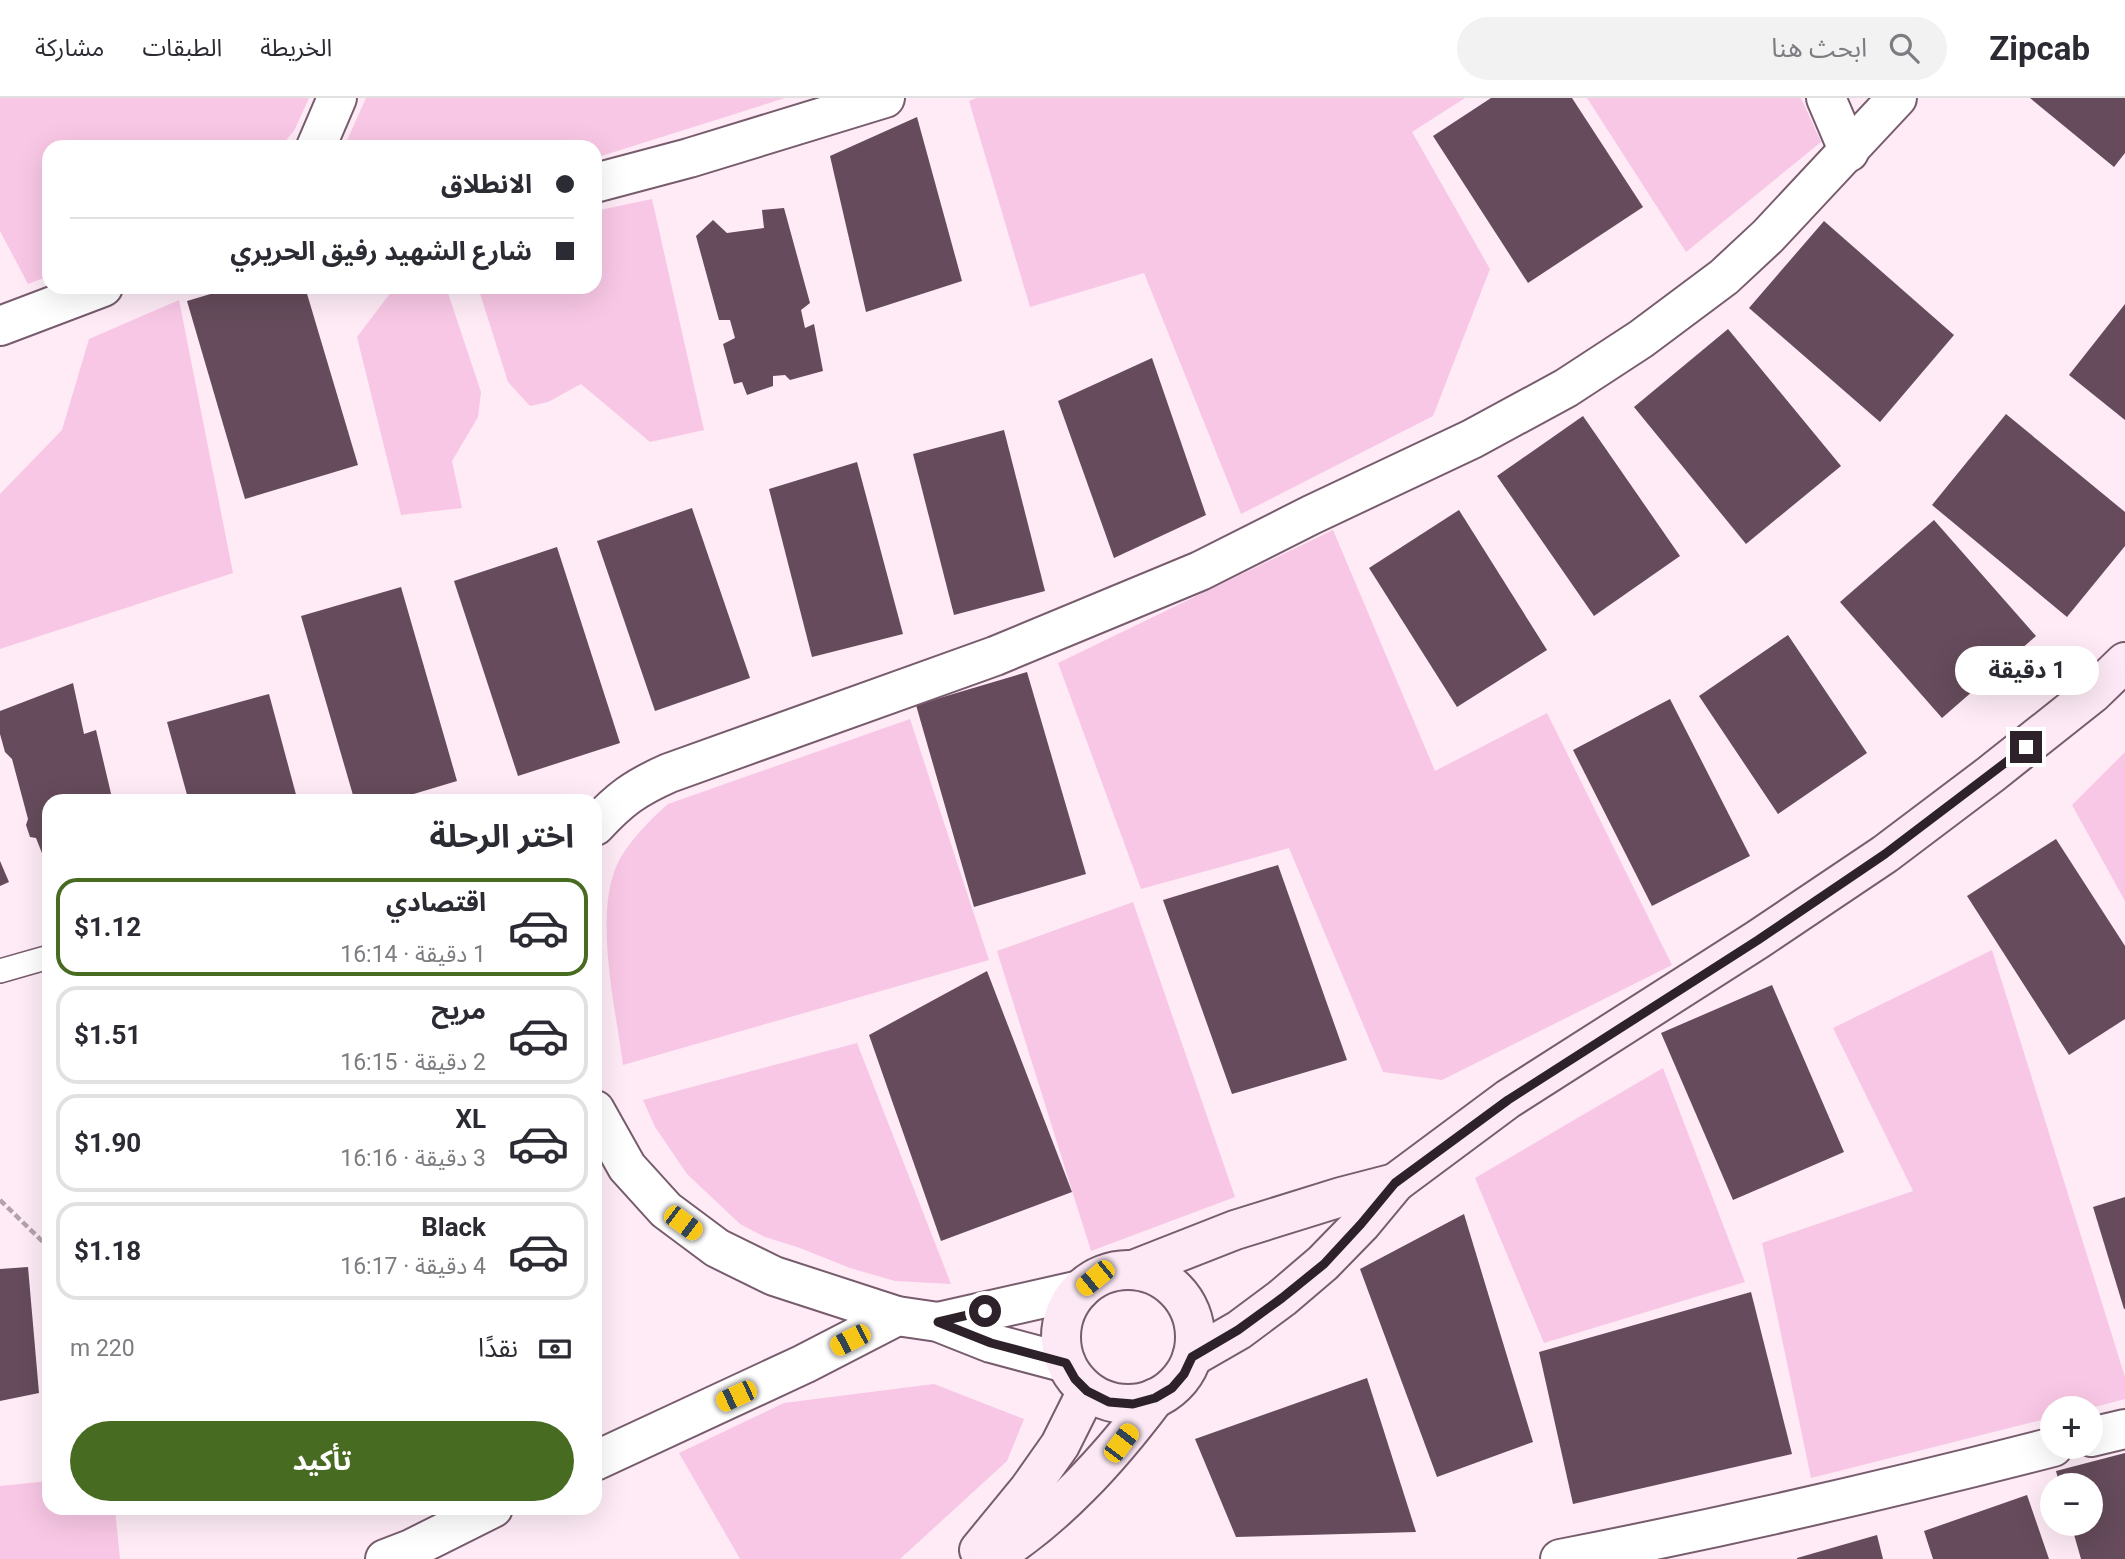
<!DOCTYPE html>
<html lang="ar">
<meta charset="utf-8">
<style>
:root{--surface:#fff;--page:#f2f2f3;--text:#2b2b33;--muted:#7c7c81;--line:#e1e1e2;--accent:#486b22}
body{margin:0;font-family:Roboto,"Noto Sans Arabic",sans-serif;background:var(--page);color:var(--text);direction:rtl;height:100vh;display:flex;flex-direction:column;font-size:26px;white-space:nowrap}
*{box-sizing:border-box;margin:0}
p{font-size:23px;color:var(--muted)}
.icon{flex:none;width:38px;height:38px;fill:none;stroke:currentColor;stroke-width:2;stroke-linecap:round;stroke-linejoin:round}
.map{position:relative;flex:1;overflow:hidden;direction:ltr}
.drawer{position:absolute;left:42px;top:696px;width:560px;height:721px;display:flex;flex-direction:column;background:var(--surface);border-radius:21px;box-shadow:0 7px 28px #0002;direction:rtl}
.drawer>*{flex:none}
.guide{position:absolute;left:42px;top:42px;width:560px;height:154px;border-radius:21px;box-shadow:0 7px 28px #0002;direction:rtl;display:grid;align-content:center;height:154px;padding:0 28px;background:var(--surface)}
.tools{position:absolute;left:2040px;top:1298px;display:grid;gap:14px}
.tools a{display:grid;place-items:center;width:63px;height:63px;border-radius:50%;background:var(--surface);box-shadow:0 7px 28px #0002;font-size:35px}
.end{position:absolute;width:32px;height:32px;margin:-16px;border:9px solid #2d2229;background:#fff;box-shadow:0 0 0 4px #fff}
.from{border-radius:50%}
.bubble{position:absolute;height:49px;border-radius:24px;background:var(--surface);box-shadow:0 7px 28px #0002;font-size:23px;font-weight:700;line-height:49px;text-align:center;direction:rtl}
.car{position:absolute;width:21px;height:42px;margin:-21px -10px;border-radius:9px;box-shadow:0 0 5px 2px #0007;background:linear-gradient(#f5c518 24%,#345 0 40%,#f5c518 0 76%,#345 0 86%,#f5c518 0)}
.guide b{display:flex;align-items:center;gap:24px;height:66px;font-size:26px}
.guide b+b{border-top:2px solid var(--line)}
.guide i{width:18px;height:18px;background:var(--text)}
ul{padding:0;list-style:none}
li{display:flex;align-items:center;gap:21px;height:98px;margin:0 14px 10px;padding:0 14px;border:4px solid var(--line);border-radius:21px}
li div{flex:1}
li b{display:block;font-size:26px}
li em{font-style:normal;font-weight:700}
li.on{border-color:var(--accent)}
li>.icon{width:63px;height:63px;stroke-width:1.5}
h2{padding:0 28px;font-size:32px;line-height:84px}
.pay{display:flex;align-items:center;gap:18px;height:77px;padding:0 28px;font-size:26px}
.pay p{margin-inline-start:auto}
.action{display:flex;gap:14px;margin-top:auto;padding:14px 28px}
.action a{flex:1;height:80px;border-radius:42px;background:var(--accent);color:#fff;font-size:28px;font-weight:700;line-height:80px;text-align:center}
header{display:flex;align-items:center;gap:42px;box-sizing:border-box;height:98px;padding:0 35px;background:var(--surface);border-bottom:2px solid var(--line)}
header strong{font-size:33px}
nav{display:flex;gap:38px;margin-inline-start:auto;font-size:24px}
.search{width:490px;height:63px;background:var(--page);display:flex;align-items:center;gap:18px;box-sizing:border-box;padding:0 24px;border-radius:38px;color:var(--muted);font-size:26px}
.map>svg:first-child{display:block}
</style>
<header>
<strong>Zipcab</strong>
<div class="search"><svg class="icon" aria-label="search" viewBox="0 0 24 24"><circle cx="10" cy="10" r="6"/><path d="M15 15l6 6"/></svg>ابحث هنا</div>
<nav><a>الخريطة</a><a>الطبقات</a><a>مشاركة</a></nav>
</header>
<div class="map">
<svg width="2125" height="1461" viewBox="0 0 2125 1461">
<rect width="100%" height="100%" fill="#feebf6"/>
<g fill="#f8c7e5">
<polygon points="0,0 309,0 294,33 280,49 49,49 49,178 28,186 0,133"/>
<polygon points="366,0 785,0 595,60 595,49 344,49"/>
<polygon points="976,0 1465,0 1412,34 1490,171 1433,318 1241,416 1144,175 1030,209 969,3"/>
<polygon points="1587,0 1801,0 1821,44 1686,154"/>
<polygon points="652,101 704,332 650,344 581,286 548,304 530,308 508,284 478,189 595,189 595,113"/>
<polygon points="395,189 446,189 481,294 478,319 452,363 462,410 401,417 357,239"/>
<polygon points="179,202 233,475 0,551 0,396 62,332 89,241"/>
<polygon points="1333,432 1435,673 1547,615 1672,867 1442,982 1383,974 1289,750 1141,791 1058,565"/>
<path d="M910 621 989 862 623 967C616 911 591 809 621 759 634 738 650 722 668 706Z"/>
<polygon points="2125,654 2125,803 2072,707"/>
<polygon points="1133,804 1235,1099 1091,1153 997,853"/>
<polygon points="1992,852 2125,1279 2125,1301 2087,1311 2053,1311 2053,1319 1811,1380 1762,1145 1913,1093 1833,930"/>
<polygon points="857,945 951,1186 895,1183 850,1170 800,1150 765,1139 740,1126 687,1076 655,1029 643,1002"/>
<polygon points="1663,970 1745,1184 1544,1245 1475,1080"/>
<polygon points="934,1286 1024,1321 1007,1363 900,1461 740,1461 679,1355 784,1305"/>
<polygon points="49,1383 49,1410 115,1411 120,1461 0,1461 0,1388"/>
</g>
<g fill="#654b5b">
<polygon points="1491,0 1572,0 1643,109 1528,185 1433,38"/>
<polygon points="2030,0 2125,0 2125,55 2114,69"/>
<polygon points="917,19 962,183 866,214 830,58"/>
<polygon points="784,110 810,205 801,212 805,230 814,226 823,273 790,282 785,277 773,278 773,288 747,297 742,284 734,286 723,246 735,240 730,222 719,222 696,138 713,122 727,135 764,130 762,112"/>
<polygon points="1824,123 1954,237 1880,324 1749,210"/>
<polygon points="234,189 305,189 358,367 245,401 187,203"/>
<polygon points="2125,206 2125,322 2069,277"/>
<polygon points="1728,231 1841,368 1746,446 1634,309"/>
<polygon points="1152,260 1206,417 1114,460 1058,303"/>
<polygon points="2006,316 2125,414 2125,448 2067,519 1932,407"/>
<polygon points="1583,318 1680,458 1594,518 1497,378"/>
<polygon points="1004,332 1045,493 954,517 913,356"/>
<polygon points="857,364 903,536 812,559 769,391"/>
<polygon points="692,410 750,580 655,613 597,443"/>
<polygon points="1459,412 1547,552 1457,609 1369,470"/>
<polygon points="1934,422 2036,538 1942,620 1840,504"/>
<polygon points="557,449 620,645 518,678 454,483"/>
<polygon points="401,489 457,683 387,704 355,704 301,518"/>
<polygon points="1788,537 1867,655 1778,716 1699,598"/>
<polygon points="1027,574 1086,776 974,809 916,607"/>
<polygon points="73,585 84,636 96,632 113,704 49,704 49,773 36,740 30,739 26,727 28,721 12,661 5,654 0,636 0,613"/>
<polygon points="269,596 298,704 189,704 167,624"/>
<polygon points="1670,601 1750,758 1652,808 1573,652"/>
<polygon points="2056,741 2125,848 2125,921 2069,957 1967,798"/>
<polygon points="0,763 9,784 0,788"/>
<polygon points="1278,767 1347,962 1232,996 1163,802"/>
<polygon points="987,873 1072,1094 941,1143 869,937"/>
<polygon points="1772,887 1844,1054 1733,1102 1661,935"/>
<polygon points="2125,1099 2125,1211 2124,1211 2093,1109"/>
<polygon points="1464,1116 1533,1344 1437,1379 1360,1171"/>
<polygon points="28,1169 39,1295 0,1303 0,1171"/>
<polygon points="1751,1194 1792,1356 1573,1406 1539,1254"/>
<polygon points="1367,1280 1416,1434 1236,1439 1195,1341"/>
<polygon points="2125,1355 2125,1461 2081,1461 2071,1426 2091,1426 2091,1388 2060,1388 2056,1373"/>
<polygon points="2027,1397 2049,1461 1933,1461 1924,1433"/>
<polygon points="1877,1437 1883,1461 1797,1461 1797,1460"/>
</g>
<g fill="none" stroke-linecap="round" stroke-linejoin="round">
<defs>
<polyline id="lane" points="0,873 49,859"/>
<g id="street">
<polyline points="1826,0 1849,54"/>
<polyline points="316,49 337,0"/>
<polyline points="595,85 689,60 885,0"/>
<polyline points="0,228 103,189"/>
<path d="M595 728C620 701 635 690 669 675L995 558 1200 473 1311 417 1472 341 1566 290 1641 241 1724 179 1768 138 1897 0"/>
<polyline points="595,1012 627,1069 666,1112 717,1150 774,1178 897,1218 938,1224 991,1245 1066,1265"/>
<polyline points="938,1224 1080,1192"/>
<polyline points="2091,1339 2125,1331"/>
<polyline points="595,1363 804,1266 897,1218"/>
<polyline points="385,1461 411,1451 493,1410"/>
<path d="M1560 1461C1725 1429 1890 1391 2053 1349"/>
</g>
<g id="secondary">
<polyline points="1133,1172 1235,1132 1341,1099 1395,1085"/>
<circle cx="1128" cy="1239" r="67"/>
<polyline points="1192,1259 1239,1232 1282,1200 1323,1165 1361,1126 1395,1085 1508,1001 1757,842 1885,756 1991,676 2093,595 2125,564"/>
<polyline points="979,1452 1029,1391 1060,1347 1087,1293"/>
<path d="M990 1461C1056 1420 1109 1361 1155 1300"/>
</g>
</defs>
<use href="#lane" stroke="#775c6d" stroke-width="26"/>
<use href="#street" stroke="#775c6d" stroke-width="42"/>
<use href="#secondary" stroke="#775c6d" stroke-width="42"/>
<polyline stroke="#b2a2ac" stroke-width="4.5" stroke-dasharray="7 3.5" stroke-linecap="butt" points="0,1102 42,1143 49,1152"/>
<use href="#lane" stroke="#fff" stroke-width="23"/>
<use href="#street" stroke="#fff" stroke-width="38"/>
<use href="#secondary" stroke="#fce9f5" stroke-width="38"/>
</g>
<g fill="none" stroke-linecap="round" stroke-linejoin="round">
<polyline stroke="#2d2229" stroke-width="9" points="985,1213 938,1224 991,1245 1066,1265 1075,1281 1087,1293 1109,1304 1133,1306 1155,1300 1172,1290 1184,1276 1192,1259 1238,1232 1282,1200 1324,1166 1361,1126 1395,1085 1508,1002 1758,842 1885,756 2026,649"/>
</g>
</svg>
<div class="tools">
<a>+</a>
<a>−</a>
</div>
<i class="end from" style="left:985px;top:1213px"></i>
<i class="end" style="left:2026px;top:649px"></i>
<div class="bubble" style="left:1955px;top:548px;width:144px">1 دقيقة</div>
<i class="car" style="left:683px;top:1125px;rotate:127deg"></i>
<i class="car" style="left:1095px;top:1180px;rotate:231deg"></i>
<i class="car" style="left:850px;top:1242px;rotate:243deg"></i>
<i class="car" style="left:736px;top:1298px;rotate:245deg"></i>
<i class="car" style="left:1121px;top:1345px;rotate:37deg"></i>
<div class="guide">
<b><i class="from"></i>الانطلاق</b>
<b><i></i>شارع الشهيد رفيق الحريري</b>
</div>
<section class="drawer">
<h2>اختر الرحلة</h2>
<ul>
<li class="on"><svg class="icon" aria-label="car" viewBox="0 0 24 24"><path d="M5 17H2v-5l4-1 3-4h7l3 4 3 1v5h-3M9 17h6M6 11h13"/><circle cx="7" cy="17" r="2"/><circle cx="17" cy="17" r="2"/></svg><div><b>اقتصادي</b><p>1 دقيقة · 16:14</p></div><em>$1.12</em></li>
<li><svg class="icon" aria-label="car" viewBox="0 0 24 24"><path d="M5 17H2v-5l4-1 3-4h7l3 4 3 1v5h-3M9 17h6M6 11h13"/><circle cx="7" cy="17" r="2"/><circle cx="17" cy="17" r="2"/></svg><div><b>مريح</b><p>2 دقيقة · 16:15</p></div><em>$1.51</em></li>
<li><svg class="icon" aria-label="car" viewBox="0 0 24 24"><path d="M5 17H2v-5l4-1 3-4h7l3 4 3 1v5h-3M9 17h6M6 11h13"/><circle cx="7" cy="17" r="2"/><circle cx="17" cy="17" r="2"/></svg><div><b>XL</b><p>3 دقيقة · 16:16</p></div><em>$1.90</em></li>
<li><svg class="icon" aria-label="car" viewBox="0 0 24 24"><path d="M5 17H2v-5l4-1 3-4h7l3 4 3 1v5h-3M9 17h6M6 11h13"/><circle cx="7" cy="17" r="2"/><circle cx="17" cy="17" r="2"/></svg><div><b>Black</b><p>4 دقيقة · 16:17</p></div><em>$1.18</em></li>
</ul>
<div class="pay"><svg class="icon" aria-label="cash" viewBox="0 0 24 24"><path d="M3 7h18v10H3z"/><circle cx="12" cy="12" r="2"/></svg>نقدًا<p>220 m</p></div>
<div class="action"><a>تأكيد</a></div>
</section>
</div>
